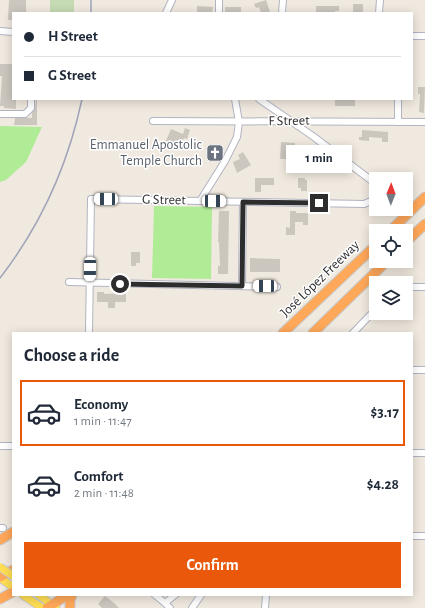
<!DOCTYPE html>
<meta charset="utf-8">
<style>
:root{--surface:#fff;--page:#f2f2f3;--text:#1f2937;--muted:#747a83;--line:#e0e1e3;--accent:#ea580c}
body{margin:0;font-family:"Alegreya Sans",sans-serif;background:var(--page);color:var(--text);height:100vh;display:flex;flex-direction:column;font-size:15px;white-space:nowrap}
*{box-sizing:border-box;margin:0}
p{font-size:13px;color:var(--muted)}
.icon{flex:none;width:22px;height:22px;fill:none;stroke:currentColor;stroke-width:2;stroke-linecap:round;stroke-linejoin:round}
.map{position:relative;flex:1;overflow:hidden}
.sheet{position:absolute;left:12px;top:332px;width:401px;height:264px;display:flex;flex-direction:column;background:var(--surface);border-radius:0px;box-shadow:0 2px 10px #0003}
.sheet>*{flex:none}
.guide{position:absolute;left:12px;top:12px;width:401px;height:88px;border-radius:0px;box-shadow:0 2px 10px #0003;display:grid;align-content:center;height:88px;padding:0 12px;background:var(--surface)}
.needle{width:26px;rotate:1deg}
.tools{position:absolute;left:369px;top:172px;display:grid;gap:8px}
.tools a{display:grid;place-items:center;width:44px;height:44px;border-radius:0px;background:var(--surface);box-shadow:0 2px 10px #0003;font-size:20px}
.end{position:absolute;width:18px;height:18px;margin:-9px;border:5px solid #2d2d2d;background:#fff;box-shadow:0 0 0 2px #fff}
.from{border-radius:50%}
.bubble{position:absolute;height:28px;border-radius:0px;background:var(--surface);box-shadow:0 2px 10px #0003;font-size:13px;font-weight:700;line-height:28px;text-align:center}
.car{position:absolute;width:12px;height:24px;margin:-12px -6px;border-radius:5px;box-shadow:0 0 3px 1px #0007;background:linear-gradient(#fff 24%,#345 0 40%,#fff 0 76%,#345 0 86%,#fff 0)}
.guide b{display:flex;align-items:center;gap:14px;height:38px;font-size:15px}
.guide b+b{border-top:1px solid var(--line)}
.guide i{width:10px;height:10px;background:var(--text)}
ul{padding:0;list-style:none}
li{display:flex;align-items:center;gap:12px;height:66px;margin:0 8px 6px;padding:0 4px;border:2px solid transparent;border-radius:0px}
li div{flex:1}
li b{display:block;font-size:15px}
li em{font-style:normal;font-weight:700}
li.selected{border-color:var(--accent)}
li>.icon{width:36px;height:36px;stroke-width:1.5}
h2{padding:0 12px;font-size:18px;line-height:48px}
.primary-button{display:flex;gap:8px;margin-top:auto;padding:8px 12px}
.primary-button a{flex:1;height:46px;border-radius:0px;background:var(--accent);color:#fff;font-size:16px;font-weight:700;line-height:46px;text-align:center}
.map>svg:first-child{display:block}
</style>
<div class="map">
<svg width="425" height="608" viewBox="0 0 425 608">
<rect width="100%" height="100%" fill="#f0e9df"/>
<g fill="#b0eb96">
<polygon points="0,126 42,127 26,162 6,180 0,182"/>
<polygon points="154,206 212,207 211,279 152,278"/>
</g>
<rect fill="#c5dbb4" x="50" y="0" width="24" height="13"/>
<g fill="#cbc6be">
<polygon points="9,0 26,0 26,13 13,13 13,20 8,20"/>
<polygon points="266,0 270,12 261,13 259,7 256,8 254,4"/>
<rect x="353" y="4" width="10" height="9"/>
<polygon points="197,6 213,7 212,13 197,13"/>
<polygon points="316,6 339,6 339,11 335,11 335,13 316,13"/>
<rect x="225" y="7" width="16" height="6"/>
<polygon points="0,64 13,64 13,99 16,99 16,109 4,108 4,106 0,106 2,76 0,76"/>
<polygon points="418,87 425,87 424,113 419,112 420,94 418,94"/>
<polygon points="36,99 37,99 37,125 14,125 15,118 32,118 32,113 35,108"/>
<rect x="335" y="99" width="20" height="7"/>
<polygon points="185,128 190,130 187,139 184,138 179,147 166,141 171,129 183,134"/>
<polygon points="362,130 388,132 388,142 382,142 382,138 369,137 369,141 359,140 359,137 362,137"/>
<polygon points="281,142 295,143 295,151 289,151 289,159 280,159"/>
<polygon points="243,152 251,165 237,173 233,162 240,159 238,155"/>
<polygon points="255,178 274,178 274,185 261,185 261,192 255,192"/>
<polygon points="298,178 305,178 305,180 307,180 307,191 301,191 301,188 298,188"/>
<polygon points="219,211 229,211 228,274 218,274 218,266 220,266 219,242 218,242"/>
<polygon points="290,211 296,211 296,213 308,213 308,225 303,225 303,222 295,222 295,235 286,235 286,227 290,228"/>
<polygon points="131,252 140,252 140,263 136,263 136,266 131,266"/>
<polygon points="250,258 280,259 280,272 250,272"/>
<polygon points="97,292 104,292 104,294 126,293 126,302 115,302 115,308 108,308 108,302 97,302"/>
<polygon points="105,596 114,603 119,608 102,608 98,604"/>
</g>
<g fill="none" stroke-linecap="round" stroke-linejoin="round">
<defs>
<g id="minor">
<polyline points="166,13 172,0"/>
<polyline points="219,13 219,0"/>
<polyline points="282,13 283,0"/>
<polyline points="379,13 380,0"/>
<polyline points="0,31 13,32"/>
<polyline points="412,36 425,36"/>
<polyline points="259,99 314,137 376,184"/>
<polyline points="0,114 25,114 31,108 31,99"/>
<polyline points="153,121 425,122"/>
<polyline points="398,122 398,99"/>
<polyline points="200,201 225,161 237,137 239,122 235,99"/>
<polyline points="69,282 277,287"/>
<polyline points="242,286 243,202"/>
<polyline points="406,287 425,287"/>
<polyline points="89,333 91,199 364,204 371,201 376,194"/>
<polyline points="353,333 376,309"/>
<polyline points="412,370 425,370"/>
<polyline points="0,446 13,446"/>
<polyline points="412,453 425,453"/>
<polyline points="0,528 3,528"/>
<polyline points="412,536 425,536"/>
<polyline points="155,595 165,603"/>
<polyline points="170,608 165,603 175,595"/>
<polyline points="192,608 201,595"/>
<polyline points="265,608 266,595"/>
</g>
<g id="major">
<polyline points="0,578 13,587"/>
<polyline points="23,595 42,608"/>
<polyline points="39,595 56,608"/>
</g>
<g id="highway">
<polyline points="390,231 425,197"/>
<polyline points="406,242 425,224"/>
<polyline points="283,333 376,245"/>
<polyline points="313,333 387,261"/>
<polyline points="0,540 13,532"/>
<polyline points="0,577 13,570"/>
<polyline points="0,599 13,592"/>
<polyline points="47,608 67,595"/>
<polyline points="70,608 70,600 72,595"/>
</g>
</defs>
<use href="#minor" stroke="#b2b4c2" stroke-width="8"/>
<use href="#major" stroke="#c8c8c8" stroke-width="9"/>
<use href="#highway" stroke="#c8c8c8" stroke-width="11"/>
<use href="#minor" stroke="#fff" stroke-width="6"/>
<use href="#major" stroke="#ffde54" stroke-width="7"/>
<use href="#highway" stroke="#ffa85a" stroke-width="9"/>
<g stroke="#a0a3b9" stroke-width="1.5">
<polyline points="91,13 91,0"/>
<path d="M0 278C41 225 68 165 82 99"/>
</g>
<defs>
<polyline id="major-bridge" points="0,567 13,576"/>
</defs>
<use href="#major-bridge" stroke="#c8c8c8" stroke-width="9" stroke-linecap="butt"/>
<use href="#major-bridge" stroke="#ffde54" stroke-width="7"/>
</g>
<g fill="none" stroke-linecap="round" stroke-linejoin="round">
<polyline stroke="#2d2d2d" stroke-width="5" points="120,284 242,286 243,202 319,203"/>
</g>
<defs>
<symbol id="church-square" viewBox="-11 -11 22 22"><rect x="-9" y="-9" width="18" height="18" rx="4" fill="#6b7280" stroke="#fff"/><path d="M-1.2-6h2.4v3.5h3.3v2.4h-3.3V6h-2.4V-.1h-3.3v-2.4h3.3Z" fill="#fff"/></symbol>
</defs>
<g fill-rule="evenodd">
<use href="#church-square" x="205" y="143" width="20" height="20"/>
</g>
<g text-anchor="middle" dominant-baseline="central" stroke-width="3" stroke-linejoin="round" paint-order="stroke">
<g font-size="14" fill="#2d2d2d" stroke="#fff">
<text transform="translate(289 121) rotate(-1)">F Street</text>
<text transform="translate(164 200) rotate(1)">G Street</text>
<text transform="translate(320 279) rotate(-44)">José López Freeway</text>
</g>
<g font-size="14" fill="#5b616d" stroke="#fff" text-anchor="end">
<text x="202" y="145">Emmanuel Apostolic<tspan x="202" dy="16">Temple Church</tspan></text>
</g>
</g>
</svg>
<div class="tools">
<a><svg class="needle" viewBox="-14 -14 28 28"><path d="M0-13l5 13h-10z" fill="#e53935"/><path d="M0 13l5-13h-10z" fill="#747a83"/></svg></a>
<a><svg class="icon" aria-label="locate" viewBox="0 0 24 24"><circle cx="12" cy="12" r="6"/><path d="M12 2v4M12 18v4M2 12h4M18 12h4"/></svg></a>
<a><svg class="icon" aria-label="layers" viewBox="0 0 24 24"><path d="M12 4l9 5-9 5-9-5zM3 14l9 5 9-5"/></svg></a>
</div>
<i class="end from" style="left:120px;top:284px"></i>
<i class="end" style="left:319px;top:203px"></i>
<div class="bubble" style="left:286px;top:145px;width:66px">1 min</div>
<i class="car" style="left:106px;top:199px;rotate:271deg"></i>
<i class="car" style="left:214px;top:201px;rotate:91deg"></i>
<i class="car" style="left:90px;top:269px;rotate:181deg"></i>
<i class="car" style="left:265px;top:286px;rotate:271deg"></i>
<div class="guide">
<b><i class="from"></i>H Street</b>
<b><i></i>G Street</b>
</div>
<section class="sheet">
<h2>Choose a ride</h2>
<ul>
<li class="selected"><svg class="icon" aria-label="car" viewBox="0 0 24 24"><path d="M5 17H2v-5l4-1 3-4h7l3 4 3 1v5h-3M9 17h6M6 11h13"/><circle cx="7" cy="17" r="2"/><circle cx="17" cy="17" r="2"/></svg><div><b>Economy</b><p>1 min · 11:47</p></div><em>$3.17</em></li>
<li><svg class="icon" aria-label="car" viewBox="0 0 24 24"><path d="M5 17H2v-5l4-1 3-4h7l3 4 3 1v5h-3M9 17h6M6 11h13"/><circle cx="7" cy="17" r="2"/><circle cx="17" cy="17" r="2"/></svg><div><b>Comfort</b><p>2 min · 11:48</p></div><em>$4.28</em></li>
</ul>
<div class="primary-button"><a>Confirm</a></div>
</section>
</div>
